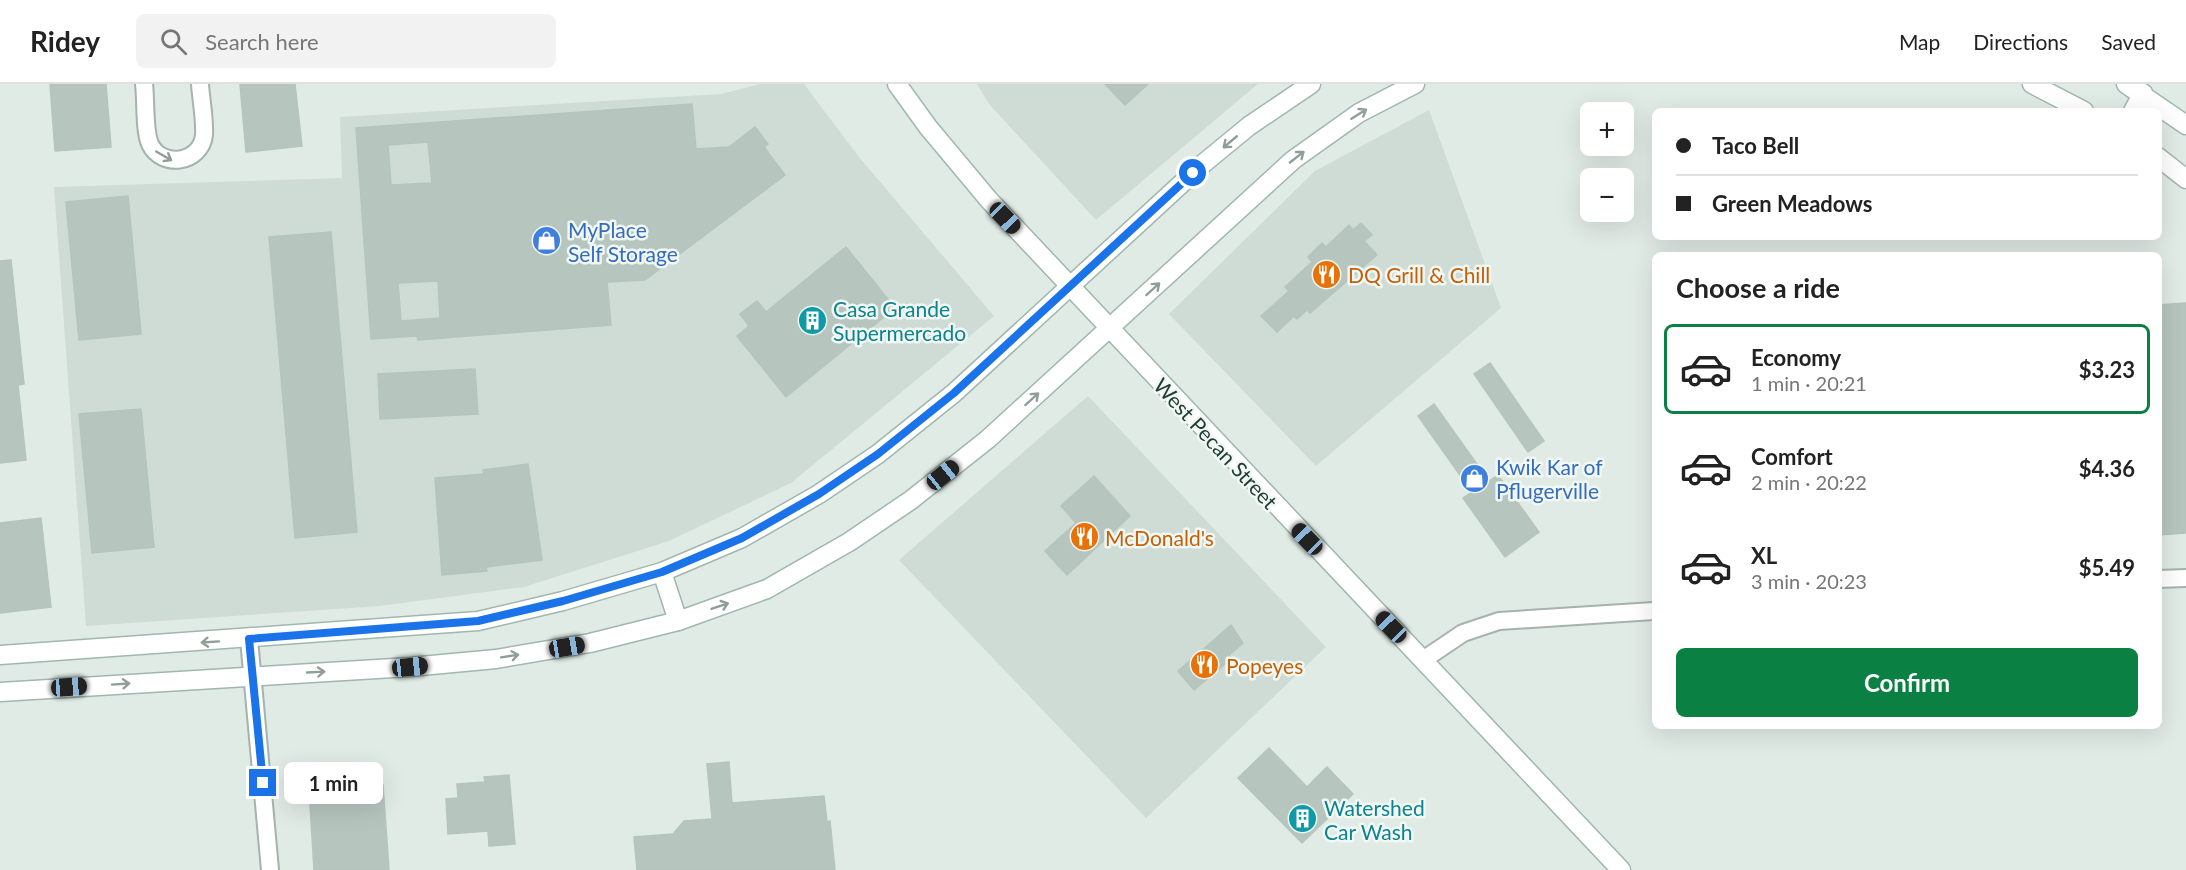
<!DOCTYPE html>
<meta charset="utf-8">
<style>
:root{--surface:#fff;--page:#f2f2f2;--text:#222;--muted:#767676;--line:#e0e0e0;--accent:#0b8043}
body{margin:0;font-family:Lato,sans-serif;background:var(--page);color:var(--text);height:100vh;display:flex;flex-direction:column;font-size:22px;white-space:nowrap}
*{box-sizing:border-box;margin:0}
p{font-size:20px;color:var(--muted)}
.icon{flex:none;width:33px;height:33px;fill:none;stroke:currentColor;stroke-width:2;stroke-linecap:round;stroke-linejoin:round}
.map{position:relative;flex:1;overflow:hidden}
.side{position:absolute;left:1652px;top:168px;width:510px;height:477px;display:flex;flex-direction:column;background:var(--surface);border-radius:9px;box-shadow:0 6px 24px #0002}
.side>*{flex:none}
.guide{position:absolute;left:1652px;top:24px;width:510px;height:132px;border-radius:9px;box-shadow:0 6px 24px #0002;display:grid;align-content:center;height:132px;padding:0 24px;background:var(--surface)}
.buttons{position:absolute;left:1580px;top:18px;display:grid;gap:12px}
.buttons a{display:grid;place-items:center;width:54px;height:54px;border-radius:9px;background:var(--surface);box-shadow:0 6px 24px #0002;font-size:30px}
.end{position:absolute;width:27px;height:27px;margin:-14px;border:8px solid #1a73e8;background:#fff;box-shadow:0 0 0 3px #fff}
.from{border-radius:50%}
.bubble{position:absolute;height:42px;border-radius:9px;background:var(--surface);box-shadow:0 6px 24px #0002;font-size:20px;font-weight:700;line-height:42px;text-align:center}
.car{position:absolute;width:18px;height:36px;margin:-18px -9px;border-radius:8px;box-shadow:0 0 4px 2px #0007;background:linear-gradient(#222 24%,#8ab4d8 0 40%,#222 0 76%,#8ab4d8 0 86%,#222 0)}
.guide b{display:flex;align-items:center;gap:21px;height:57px;font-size:22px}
.guide b+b{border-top:2px solid var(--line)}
.guide i{width:15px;height:15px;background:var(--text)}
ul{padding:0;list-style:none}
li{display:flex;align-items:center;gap:18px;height:90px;margin:0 12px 9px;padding:0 12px;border:3px solid transparent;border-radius:9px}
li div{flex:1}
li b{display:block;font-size:22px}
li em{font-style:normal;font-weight:700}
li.current{border-color:var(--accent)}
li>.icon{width:54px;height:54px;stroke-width:1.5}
h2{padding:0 24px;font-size:27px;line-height:72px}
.action{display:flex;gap:12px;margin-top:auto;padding:12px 24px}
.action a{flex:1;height:69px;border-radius:9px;background:var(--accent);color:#fff;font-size:24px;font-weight:700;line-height:69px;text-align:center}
header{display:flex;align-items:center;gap:36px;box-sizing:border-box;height:84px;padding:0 30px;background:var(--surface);border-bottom:2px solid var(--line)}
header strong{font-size:28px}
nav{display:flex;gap:33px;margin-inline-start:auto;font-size:21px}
.search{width:420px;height:54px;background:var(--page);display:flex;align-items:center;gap:15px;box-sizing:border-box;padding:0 21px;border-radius:9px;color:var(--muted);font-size:22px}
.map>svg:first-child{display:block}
</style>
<header>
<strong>Ridey</strong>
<div class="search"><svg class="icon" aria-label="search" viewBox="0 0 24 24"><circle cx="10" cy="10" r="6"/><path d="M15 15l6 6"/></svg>Search here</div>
<nav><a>Map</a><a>Directions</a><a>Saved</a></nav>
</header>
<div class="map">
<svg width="2186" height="786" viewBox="0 0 2186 786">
<rect width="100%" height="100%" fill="#e1ebe6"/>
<g fill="#cfdbd5">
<polygon points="760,0 804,0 859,73 994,232 791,399 669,457 524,503 380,522 86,542 54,103 342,94 340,33 721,10"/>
<polygon points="977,0 1258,0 1096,136 989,20"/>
<polygon points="1429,26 1501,224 1316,382 1169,230 1315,87"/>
<polygon points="1088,312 1326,563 1146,734 899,476"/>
</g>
<g fill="#b6c6bf" stroke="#b3c5bd" stroke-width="1.5" fill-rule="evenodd">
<polygon points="50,0 106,0 111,63 55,67"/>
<polygon points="240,0 295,0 302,62 246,68"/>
<polygon points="1105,0 1148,0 1125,21"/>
<path d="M692 20 696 65 729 63 755 43 768 60 764 63 785 91 645 196 607 198 611 241 418 256 417 252 371 255 356 44ZM428 58 432 99 391 101 388 61ZM438 197 440 234 401 237 398 199Z"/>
<polygon points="128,112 141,250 79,256 66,118"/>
<polygon points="1361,139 1372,151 1364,157 1377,171 1310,229 1307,226 1297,235 1294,232 1277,248 1261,232 1289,207 1285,203 1312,178 1308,173 1322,159 1326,163 1349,141 1353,146"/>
<polygon points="331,148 357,448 295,454 269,153"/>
<polygon points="846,163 895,224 786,313 737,252 749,242 740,230 757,217 766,228"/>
<polygon points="11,176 24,300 18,301 26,376 0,379 0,177"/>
<polygon points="2186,219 2186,449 2158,451 2158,221"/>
<polygon points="1490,279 1544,357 1528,368 1474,290"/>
<polygon points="475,285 478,330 380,335 378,290"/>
<polygon points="1434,320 1489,397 1498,391 1539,448 1505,473 1463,414 1472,408 1418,332"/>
<polygon points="141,325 154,463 92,469 79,330"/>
<polygon points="528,380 542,476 486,483 487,487 442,491 435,394 484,390 483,386"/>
<polygon points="1094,392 1130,432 1067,491 1045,467 1076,439 1061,422"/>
<polygon points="41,434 51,523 0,529 0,439"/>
<polygon points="1231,541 1243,559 1229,571 1232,574 1194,606 1178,587"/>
<polygon points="1269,664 1307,703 1327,683 1353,710 1302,759 1238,694"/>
<polygon points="729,678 732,719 824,712 827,738 830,737 835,786 637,786 634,753 673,750 684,737 712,735 707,680"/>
<polygon points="509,691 515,760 489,762 488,747 448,750 446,715 458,714 457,700 485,698 484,693"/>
<polygon points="366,695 366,702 383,701 389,786 314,786 309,703 331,702 330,697"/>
</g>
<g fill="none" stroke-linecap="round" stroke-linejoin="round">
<defs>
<g id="minor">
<path d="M144 0C146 15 144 47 150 60 162 85 201 79 204 51 205 35 201 16 200 0"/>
<polyline points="2158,495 2186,494"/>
<polyline points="249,555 270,786"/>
<polyline points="1423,576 1463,549 1499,537 1654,527"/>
</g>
<g id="secondary">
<polyline points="897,0 928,43 989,116 1621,786"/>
<polyline points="2032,0 2084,27"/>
<polyline points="2126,0 2186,41"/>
<polyline points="2133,27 2143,9"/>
<polyline points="2158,73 2186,95"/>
<polyline points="662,488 678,537"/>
<polyline points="0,571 478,537 563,517 662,488 742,454 819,410 878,370 954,309 1204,79 1249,42 1311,0"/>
<polyline points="0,608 410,583 496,575 590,559 678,537 767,505 849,458 911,416 988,355 1293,76 1359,29 1415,0"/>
</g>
</defs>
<use href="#minor" stroke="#a4b3ad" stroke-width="20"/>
<use href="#secondary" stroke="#9fb7ae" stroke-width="21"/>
<use href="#minor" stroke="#fff" stroke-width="16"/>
<use href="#secondary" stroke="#fff" stroke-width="18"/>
</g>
<defs><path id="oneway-shaft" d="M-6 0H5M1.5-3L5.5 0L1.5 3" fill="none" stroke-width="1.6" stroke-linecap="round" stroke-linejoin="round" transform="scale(1.5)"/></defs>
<g stroke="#909e9a">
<use href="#oneway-shaft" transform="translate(1359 30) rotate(-32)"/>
<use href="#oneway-shaft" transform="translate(1230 58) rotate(140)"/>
<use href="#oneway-shaft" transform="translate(164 72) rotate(30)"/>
<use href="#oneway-shaft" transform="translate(1297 73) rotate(-38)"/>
<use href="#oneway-shaft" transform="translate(1153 205) rotate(-42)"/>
<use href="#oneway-shaft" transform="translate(1032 315) rotate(-42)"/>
<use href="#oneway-shaft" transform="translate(720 522) rotate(-19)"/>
<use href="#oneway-shaft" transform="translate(210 558) rotate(176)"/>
<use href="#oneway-shaft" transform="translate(510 572) rotate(-9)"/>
<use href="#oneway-shaft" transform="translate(316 588) rotate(-3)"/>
<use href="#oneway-shaft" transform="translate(121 600) rotate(-4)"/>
</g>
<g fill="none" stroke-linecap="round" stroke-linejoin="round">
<polyline stroke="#1a73e8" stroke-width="8" points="263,699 249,555 478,537 563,517 662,488 742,454 819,410 878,370 954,309 1193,89"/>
</g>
<defs>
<symbol id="shop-disc" viewBox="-11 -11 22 22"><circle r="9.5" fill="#3f7fe0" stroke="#f1f8f4"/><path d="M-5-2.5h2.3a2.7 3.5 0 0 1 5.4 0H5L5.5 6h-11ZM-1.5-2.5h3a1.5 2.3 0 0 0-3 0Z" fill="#fff"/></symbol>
<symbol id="restaurant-disc" viewBox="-11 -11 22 22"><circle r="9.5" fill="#e8710a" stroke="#f1f8f4"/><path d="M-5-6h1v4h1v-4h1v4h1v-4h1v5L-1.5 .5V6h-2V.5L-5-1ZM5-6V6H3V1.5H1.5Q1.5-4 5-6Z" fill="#fff"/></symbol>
<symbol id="building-disc" viewBox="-11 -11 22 22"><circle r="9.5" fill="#0f9aa8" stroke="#f1f8f4"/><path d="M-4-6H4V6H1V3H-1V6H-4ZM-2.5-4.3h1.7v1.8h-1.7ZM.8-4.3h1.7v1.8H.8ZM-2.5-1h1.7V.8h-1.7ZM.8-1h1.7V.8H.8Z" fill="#fff"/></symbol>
</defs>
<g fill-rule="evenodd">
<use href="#shop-disc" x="530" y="140" width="33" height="33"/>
<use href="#restaurant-disc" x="1310" y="174" width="33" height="33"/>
<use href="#building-disc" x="796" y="220" width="33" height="33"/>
<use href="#shop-disc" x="1458" y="378" width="33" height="33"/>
<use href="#restaurant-disc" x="1068" y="436" width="33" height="33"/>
<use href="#restaurant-disc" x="1188" y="564" width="33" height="33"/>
<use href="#building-disc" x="1286" y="718" width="33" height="33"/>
</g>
<g text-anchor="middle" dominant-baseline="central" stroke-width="5" stroke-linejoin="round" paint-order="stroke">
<g font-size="21" fill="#366cbe" stroke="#f1f8f4" text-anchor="start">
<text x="568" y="145">MyPlace<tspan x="568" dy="24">Self Storage</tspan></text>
<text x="1496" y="382">Kwik Kar of<tspan x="1496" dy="24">Pflugerville</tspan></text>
</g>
<g font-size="21" fill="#c56008" stroke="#f1f8f4" text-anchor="start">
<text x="1348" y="190">DQ Grill &amp; Chill</text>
<text x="1105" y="453">McDonald's</text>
<text x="1226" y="581">Popeyes</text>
</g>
<g font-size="21" fill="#0d838f" stroke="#f1f8f4" text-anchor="start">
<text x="833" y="224">Casa Grande<tspan x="833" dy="24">Supermercado</tspan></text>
<text x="1324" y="723">Watershed<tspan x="1324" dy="24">Car Wash</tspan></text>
</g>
<g font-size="21" fill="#213c34" stroke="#f1f8f4">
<text transform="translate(1216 359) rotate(47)">West Pecan Street</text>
</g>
</g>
</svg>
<div class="buttons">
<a>+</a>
<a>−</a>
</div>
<i class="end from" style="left:1193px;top:89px"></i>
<i class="end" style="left:263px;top:699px"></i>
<div class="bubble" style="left:284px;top:678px;width:99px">1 min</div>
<i class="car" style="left:1005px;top:134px;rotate:136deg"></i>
<i class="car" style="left:943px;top:391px;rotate:51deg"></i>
<i class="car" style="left:1307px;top:455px;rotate:316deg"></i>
<i class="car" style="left:1391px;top:543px;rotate:316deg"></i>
<i class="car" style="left:567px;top:563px;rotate:81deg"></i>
<i class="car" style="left:410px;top:583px;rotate:84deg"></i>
<i class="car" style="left:69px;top:603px;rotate:86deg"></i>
<div class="guide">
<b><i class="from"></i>Taco Bell</b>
<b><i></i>Green Meadows</b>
</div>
<section class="side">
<h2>Choose a ride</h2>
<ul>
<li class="current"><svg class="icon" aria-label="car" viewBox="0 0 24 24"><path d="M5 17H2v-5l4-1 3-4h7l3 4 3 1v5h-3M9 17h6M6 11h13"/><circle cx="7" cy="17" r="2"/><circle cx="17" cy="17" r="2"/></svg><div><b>Economy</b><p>1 min · 20:21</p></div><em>$3.23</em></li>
<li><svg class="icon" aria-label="car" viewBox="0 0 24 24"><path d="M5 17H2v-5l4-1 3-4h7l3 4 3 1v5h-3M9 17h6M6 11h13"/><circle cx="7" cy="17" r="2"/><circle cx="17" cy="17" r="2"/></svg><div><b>Comfort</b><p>2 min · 20:22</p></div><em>$4.36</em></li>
<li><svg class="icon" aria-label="car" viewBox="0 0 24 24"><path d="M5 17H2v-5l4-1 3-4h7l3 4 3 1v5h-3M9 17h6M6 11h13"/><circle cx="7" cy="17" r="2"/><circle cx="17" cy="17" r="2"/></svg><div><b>XL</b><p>3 min · 20:23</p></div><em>$5.49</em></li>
</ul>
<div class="action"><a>Confirm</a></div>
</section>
</div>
